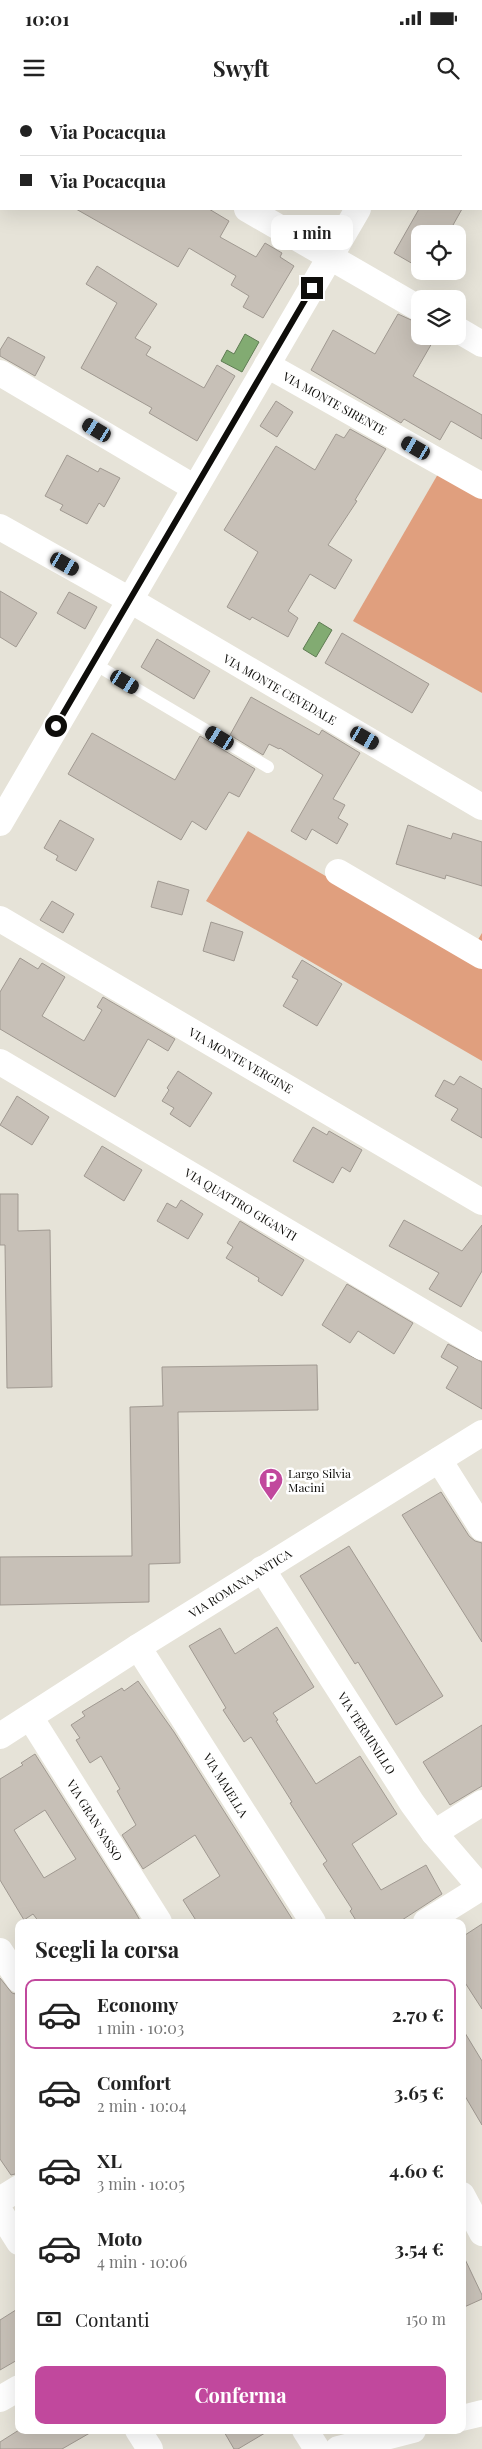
<!DOCTYPE html>
<html lang="it">
<meta charset="utf-8">
<style>
:root{--surface:#fff;--page:#f2f2f2;--text:#222;--muted:#767676;--line:#e0e0e0;--accent:#c1489d}
body{margin:0;font-family:"Playfair Display",serif;background:var(--page);color:var(--text);height:100vh;display:flex;flex-direction:column;font-size:19px;white-space:nowrap}
*{box-sizing:border-box;margin:0}
p{font-size:16px;color:var(--muted)}
.icon{flex:none;width:28px;height:28px;fill:none;stroke:currentColor;stroke-width:2;stroke-linecap:round;stroke-linejoin:round}
.map{position:relative;flex:1;overflow:hidden}
.drawer{position:absolute;left:15px;top:1819px;width:451px;height:515px;display:flex;flex-direction:column;background:var(--surface);border-radius:10px;box-shadow:0 5px 20px #0002}
.drawer>*{flex:none}
.top-card{position:absolute;left:0px;top:0px;width:482px;height:110px;box-shadow:0 5px 20px #0002;display:grid;align-content:center;height:110px;padding:0 20px;background:var(--surface)}
.tools{position:absolute;left:411px;top:125px;display:grid;gap:10px}
.tools a{display:grid;place-items:center;width:55px;height:55px;border-radius:10px;background:var(--surface);box-shadow:0 5px 20px #0002;font-size:25px}
.end{position:absolute;width:22px;height:22px;margin:-11px;border:6px solid #0e0d0a;background:#fff;box-shadow:0 0 0 2px #fff}
.from{border-radius:50%}
.bubble{position:absolute;height:35px;border-radius:10px;background:var(--surface);box-shadow:0 5px 20px #0002;font-size:16px;font-weight:700;line-height:35px;text-align:center}
.car{position:absolute;width:15px;height:30px;margin:-15px -8px;border-radius:6px;box-shadow:0 0 4px 1px #0007;background:linear-gradient(#222 24%,#8ab4d8 0 40%,#222 0 76%,#8ab4d8 0 86%,#222 0)}
.top-card b{display:flex;align-items:center;gap:18px;height:48px;font-size:19px}
.top-card b+b{border-top:1px solid var(--line)}
.top-card i{width:12px;height:12px;background:var(--text)}
ul{padding:0;list-style:none}
li{display:flex;align-items:center;gap:15px;height:70px;margin:0 10px 8px;padding:0 10px;border:2px solid transparent;border-radius:10px}
li div{flex:1}
li b{display:block;font-size:19px}
li em{font-style:normal;font-weight:700}
li.active{border-color:var(--accent)}
li>.icon{width:45px;height:45px;stroke-width:1.5}
h2{padding:0 20px;font-size:22px;line-height:60px}
.pay{display:flex;align-items:center;gap:12px;height:55px;padding:0 20px;font-size:19px}
.pay p{margin-inline-start:auto}
.cta{display:flex;gap:10px;margin-top:auto;padding:10px 20px}
.cta a{flex:1;height:58px;border-radius:10px;background:var(--accent);color:#fff;font-size:20px;font-weight:700;line-height:58px;text-align:center}
.status{display:flex;justify-content:space-between;align-items:center;height:35px;padding:0 25px;background:var(--surface);direction:ltr}
.status svg{height:14px;fill:currentColor}
header{display:flex;justify-content:space-between;align-items:center;height:65px;padding:0 20px;background:var(--surface);font-size:22px;font-weight:700}
.map>svg:first-child{display:block}
</style>
<div class="status"><b>10:01</b><svg viewBox="0 0 49 12"><path d="M0 12V9h3v3zM5 12V6h3v6zM10 12V3h3v9zM15 12V0h3v12zM26 1h20v11H26zM47 4h2v5h-2z"/></svg></div>
<header><svg class="icon" aria-label="menu" viewBox="0 0 24 24"><path d="M4 6h16M4 12h16M4 18h16"/></svg>Swyft<svg class="icon" aria-label="search" viewBox="0 0 24 24"><circle cx="10" cy="10" r="6"/><path d="M15 15l6 6"/></svg></header>
<div class="map">
<svg width="482" height="2349" viewBox="0 0 482 2349">
<rect width="100%" height="100%" fill="#e6e3d8"/>
<g fill="#e09f7e">
<polygon points="438,374 482,398 482,593 353,521"/>
<polygon points="248,731 467,858 482,833 482,961 206,801"/>
</g>
<g fill="#82ab72" stroke="#5f7c53">
<polygon points="245,234 259,242 242,272 221,261 227,250 234,254"/>
<polygon points="319,522 332,530 316,557 303,549"/>
</g>
<g fill="#c7c0b7" stroke="#a09991" fill-rule="evenodd">
<polygon points="76,109 209,109 229,121 220,137 256,157 265,143 282,153 280,157 294,166 263,218 243,207 249,196 231,185 236,176 189,148 178,167"/>
<polygon points="419,109 462,109 448,134 420,134 420,168 394,153"/>
<polygon points="97,166 157,204 135,238 151,247 146,255 204,288 217,265 235,276 197,341 149,313 152,308 81,268 117,203 86,184"/>
<polygon points="398,214 420,224 420,236 436,236 413,276 482,315 482,339 451,321 440,340 404,319 401,323 311,270 333,230 375,254"/>
<polygon points="8,237 45,257 35,276 0,256 0,250"/>
<polygon points="276,301 293,312 277,337 260,326"/>
<polygon points="350,329 386,349 355,400 357,401 328,445 352,460 335,489 310,474 288,511 298,518 288,537 252,517 250,520 227,507 258,452 224,430 276,346 315,370 336,334 344,338"/>
<polygon points="67,355 98,372 100,368 120,378 104,407 99,403 87,424 60,410 63,405 45,396"/>
<polygon points="0,491 37,513 16,547 0,537"/>
<polygon points="69,492 97,507 85,529 57,513"/>
<polygon points="342,533 429,584 412,613 325,563"/>
<polygon points="157,539 210,571 194,599 141,567"/>
<polygon points="251,597 319,635 322,630 360,653 333,699 345,705 338,718 348,724 337,744 312,729 306,740 291,731 323,675 280,648 279,649 269,644 263,655 230,635"/>
<polygon points="92,633 175,680 200,636 255,669 239,697 229,692 206,730 192,721 181,740 68,674"/>
<polygon points="60,720 94,739 76,771 56,760 58,756 44,748"/>
<polygon points="408,725 451,739 453,733 482,742 482,786 446,775 445,779 396,764"/>
<polygon points="158,781 189,790 182,815 151,807"/>
<polygon points="52,801 74,814 63,833 40,820"/>
<polygon points="211,822 243,832 234,861 203,851"/>
<polygon points="20,858 38,869 42,863 65,877 42,916 84,941 102,910 97,907 103,897 175,939 168,951 148,939 115,997 0,929 0,892"/>
<polygon points="302,860 342,884 317,926 283,906 298,880 292,877"/>
<polygon points="178,971 212,993 190,1027 170,1014 174,1008 162,1001 169,990 167,988"/>
<polygon points="460,976 482,989 482,1038 451,1020 458,1009 435,996 444,980 454,985"/>
<polygon points="17,996 49,1017 32,1045 0,1025"/>
<polygon points="313,1027 327,1035 329,1031 362,1050 350,1072 342,1067 333,1083 293,1061"/>
<polygon points="102,1046 142,1070 124,1101 84,1076"/>
<polygon points="0,1094 18,1094 18,1131 50,1130 52,1287 7,1288 5,1145 0,1145"/>
<polygon points="181,1100 203,1114 188,1139 157,1121 167,1103 176,1108"/>
<polygon points="404,1120 462,1151 482,1125 482,1171 461,1207 429,1189 439,1173 389,1146"/>
<polygon points="240,1121 304,1160 282,1196 258,1181 259,1178 226,1158 233,1147 227,1143"/>
<polygon points="347,1184 413,1223 394,1254 358,1231 350,1243 322,1225"/>
<polygon points="448,1244 482,1262 482,1309 446,1288 458,1267 441,1257"/>
<polygon points="317,1265 318,1310 178,1312 180,1463 149,1464 149,1502 0,1505 0,1457 132,1456 130,1307 163,1306 162,1267"/>
<polygon points="441,1392 469,1436 475,1441 482,1443 482,1542 402,1415"/>
<polygon points="349,1446 443,1596 396,1625 358,1562 355,1564 300,1476"/>
<polygon points="277,1527 314,1587 273,1613 278,1620 276,1621 316,1684 360,1656 397,1714 352,1744 381,1790 426,1765 442,1794 399,1822 357,1822 350,1811 352,1809 323,1764 327,1761 290,1703 292,1702 251,1637 244,1642 223,1610 226,1608 189,1546 220,1528 235,1554"/>
<polygon points="138,1581 174,1632 294,1822 197,1822 183,1800 220,1776 195,1735 143,1769 122,1735 136,1725 117,1691 120,1689 101,1656 90,1663 76,1640 80,1638 71,1625 85,1616 82,1612 122,1588 124,1591"/>
<polygon points="482,1625 482,1686 450,1705 423,1662"/>
<path d="M35 1654 134 1810 141 1822H39L33 1814 24 1820 0 1780V1679L23 1665 21 1663ZM45 1710 76 1759 44 1778 14 1730Z"/>
<polygon points="482,1824 482,1909 462,1878 462,1837"/>
<polygon points="0,1878 12,1893 19,1895 19,2073 11,2075 0,2059"/>
<polygon points="462,1928 482,1961 482,2025 462,1991"/>
<polygon points="462,2153 482,2195 482,2199 462,2208"/>
<polygon points="19,2208 19,2259 0,2270 0,2220"/>
<polygon points="19,2330 95,2330 62,2349 0,2349 0,2342"/>
<polygon points="223,2330 270,2330 238,2349 234,2349"/>
</g>
<g fill="none" stroke-linecap="round" stroke-linejoin="round">
<polyline stroke="#fff" stroke-width="12" points="93,563 268,667"/>
<g stroke="#fff" stroke-width="26">
<polyline points="65,0 67,1"/>
<polyline points="386,0 388,1"/>
<polyline points="447,0 449,1"/>
<polyline points="420,1 421,0"/>
<polyline points="481,20 482,20"/>
<polyline points="481,93 482,94"/>
<polyline points="247,109 420,209"/>
<polyline points="458,230 482,244"/>
<polyline points="267,265 482,386"/>
<polyline points="0,273 195,388"/>
<polyline points="0,427 130,500 482,707"/>
<polyline points="0,723 358,109"/>
<polyline points="338,772 482,856"/>
<polyline points="0,819 482,1102"/>
<polyline points="0,962 482,1247"/>
<polyline points="439,1360 482,1428"/>
<polyline points="262,1469 412,1703 434,1733 482,1789"/>
<polyline points="138,1547 313,1822"/>
<polyline points="30,1617 159,1822"/>
<polyline points="0,1636 138,1547 482,1333"/>
<polyline points="434,1733 482,1703"/>
<polyline points="426,1822 482,1787"/>
<polyline points="0,1851 19,1880"/>
<polyline points="462,2095 482,2133"/>
<polyline points="0,2100 19,2088"/>
<polyline points="0,2112 19,2142"/>
<polyline points="0,2299 19,2288"/>
<polyline points="462,2318 482,2313"/>
<polyline points="138,2330 150,2349"/>
<polyline points="305,2330 317,2349"/>
<polyline points="338,2349 413,2330"/>
</g>
</g>
<g fill="none" stroke-linecap="round" stroke-linejoin="round">
<polyline stroke="#0e0d0a" stroke-width="6" points="56,626 312,188"/>
</g>
<defs>
<symbol id="parking-pin" viewBox="-11 -11 22 30"><path d="M0 17L-7.5 6A9.5 9.5 0 1 1 7.5 6Z" fill="#c1489d" stroke="#fff"/><path d="M-3.5-5.5H1a3.5 3.5 0 0 1 0 7H-1V5.5H-3.5ZM-1-3.4V-.6H.8a1.4 1.4 0 0 0 0-2.8Z" fill="#fff"/></symbol>
</defs>
<g fill-rule="evenodd">
<use href="#parking-pin" x="257" y="1366" width="28" height="38"/>
</g>
<g text-anchor="middle" dominant-baseline="central" stroke-width="5" stroke-linejoin="round" paint-order="stroke">
<g font-size="12" fill="#0e0d0a" stroke="#fff">
<text transform="translate(335 303) rotate(29)">VIA MONTE SIRENTE</text>
<text transform="translate(280 589) rotate(30)">VIA MONTE CEVEDALE</text>
<text transform="translate(241 960) rotate(30)">VIA MONTE VERGINE</text>
<text transform="translate(241 1104) rotate(31)">VIA QUATTRO GIGANTI</text>
<text transform="translate(240 1483) rotate(-32)">VIA ROMANA ANTICA</text>
<text transform="translate(367 1633) rotate(57)">VIA TERMINILLO</text>
<text transform="translate(226 1685) rotate(58)">VIA MAIELLA</text>
<text transform="translate(95 1720) rotate(58)">VIA GRAN SASSO</text>
</g>
<g font-size="12" fill="#0e0d0a" stroke="#fff" text-anchor="start">
<text x="288" y="1373">Largo Silvia<tspan x="288" dy="14">Macini</tspan></text>
</g>
</g>
</svg>
<div class="tools">
<a><svg class="icon" aria-label="locate" viewBox="0 0 24 24"><circle cx="12" cy="12" r="6"/><path d="M12 2v4M12 18v4M2 12h4M18 12h4"/></svg></a>
<a><svg class="icon" aria-label="layers" viewBox="0 0 24 24"><path d="M12 4l9 5-9 5-9-5zM3 14l9 5 9-5"/></svg></a>
</div>
<i class="end from" style="left:56px;top:626px"></i>
<i class="end" style="left:312px;top:188px"></i>
<div class="bubble" style="left:271px;top:115px;width:82px">1 min</div>
<i class="car" style="left:97px;top:330px;rotate:301deg"></i>
<i class="car" style="left:416px;top:348px;rotate:300deg"></i>
<i class="car" style="left:65px;top:464px;rotate:120deg"></i>
<i class="car" style="left:125px;top:582px;rotate:121deg"></i>
<i class="car" style="left:220px;top:638px;rotate:301deg"></i>
<i class="car" style="left:365px;top:638px;rotate:120deg"></i>
<div class="top-card">
<b><i class="from"></i>Via Pocacqua</b>
<b><i></i>Via Pocacqua</b>
</div>
<section class="drawer">
<h2>Scegli la corsa</h2>
<ul>
<li class="active"><svg class="icon" aria-label="car" viewBox="0 0 24 24"><path d="M5 17H2v-5l4-1 3-4h7l3 4 3 1v5h-3M9 17h6M6 11h13"/><circle cx="7" cy="17" r="2"/><circle cx="17" cy="17" r="2"/></svg><div><b>Economy</b><p>1 min · 10:03</p></div><em>2.70 €</em></li>
<li><svg class="icon" aria-label="car" viewBox="0 0 24 24"><path d="M5 17H2v-5l4-1 3-4h7l3 4 3 1v5h-3M9 17h6M6 11h13"/><circle cx="7" cy="17" r="2"/><circle cx="17" cy="17" r="2"/></svg><div><b>Comfort</b><p>2 min · 10:04</p></div><em>3.65 €</em></li>
<li><svg class="icon" aria-label="car" viewBox="0 0 24 24"><path d="M5 17H2v-5l4-1 3-4h7l3 4 3 1v5h-3M9 17h6M6 11h13"/><circle cx="7" cy="17" r="2"/><circle cx="17" cy="17" r="2"/></svg><div><b>XL</b><p>3 min · 10:05</p></div><em>4.60 €</em></li>
<li><svg class="icon" aria-label="car" viewBox="0 0 24 24"><path d="M5 17H2v-5l4-1 3-4h7l3 4 3 1v5h-3M9 17h6M6 11h13"/><circle cx="7" cy="17" r="2"/><circle cx="17" cy="17" r="2"/></svg><div><b>Moto</b><p>4 min · 10:06</p></div><em>3.54 €</em></li>
</ul>
<div class="pay"><svg class="icon" aria-label="cash" viewBox="0 0 24 24"><path d="M3 7h18v10H3z"/><circle cx="12" cy="12" r="2"/></svg>Contanti<p>150 m</p></div>
<div class="cta"><a>Conferma</a></div>
</section>
</div>
